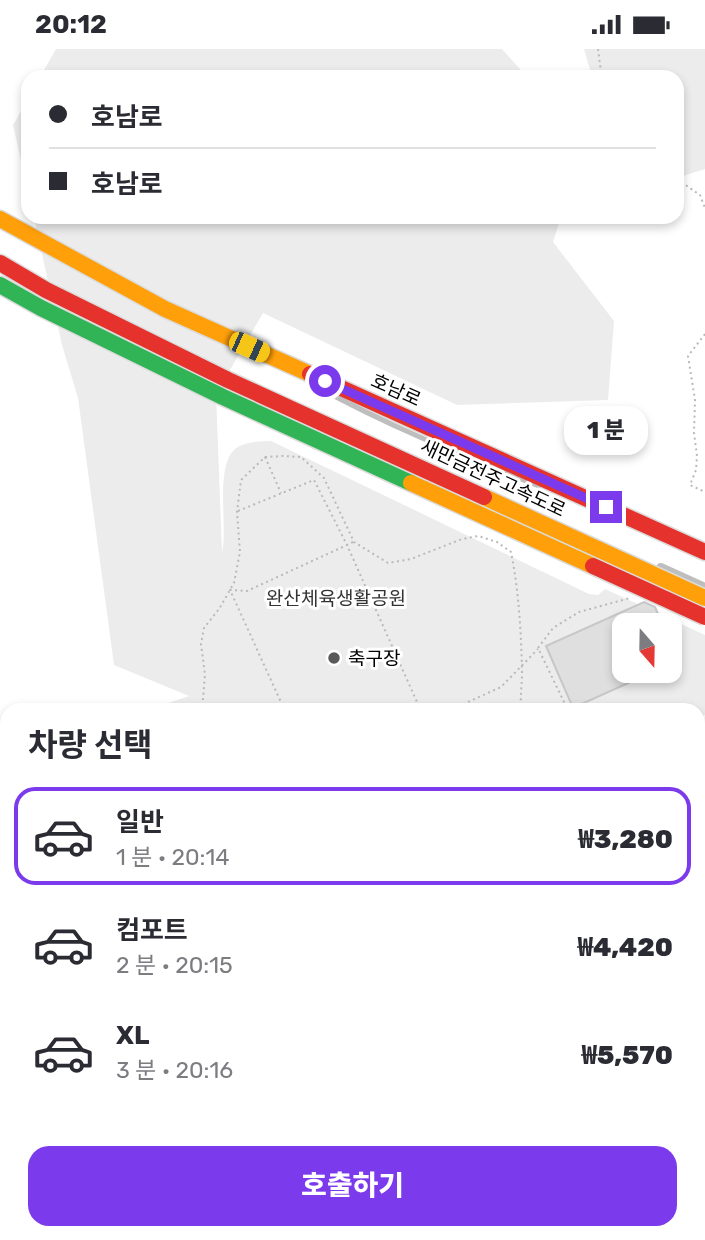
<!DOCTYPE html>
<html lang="ko">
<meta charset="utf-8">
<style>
:root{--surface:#fff;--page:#f7f7f7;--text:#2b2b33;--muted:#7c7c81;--line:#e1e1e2;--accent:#7c3aed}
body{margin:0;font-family:Rubik,"Noto Sans KR",sans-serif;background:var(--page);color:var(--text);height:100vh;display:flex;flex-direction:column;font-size:26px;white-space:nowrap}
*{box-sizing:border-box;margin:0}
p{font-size:23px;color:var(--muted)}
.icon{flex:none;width:38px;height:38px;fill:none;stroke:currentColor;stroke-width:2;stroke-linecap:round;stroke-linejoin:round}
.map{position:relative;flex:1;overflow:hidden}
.panel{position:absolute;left:0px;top:654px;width:705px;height:537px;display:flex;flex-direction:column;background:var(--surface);border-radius:21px 21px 0 0;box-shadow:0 4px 10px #0003}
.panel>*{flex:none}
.banner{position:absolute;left:21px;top:21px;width:663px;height:154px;border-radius:21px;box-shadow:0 4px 10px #0003;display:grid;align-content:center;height:154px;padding:0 28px;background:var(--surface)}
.needle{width:46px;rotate:160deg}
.buttons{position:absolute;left:612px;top:564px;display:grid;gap:14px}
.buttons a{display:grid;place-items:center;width:70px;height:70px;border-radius:14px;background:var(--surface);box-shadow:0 4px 10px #0003;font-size:35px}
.end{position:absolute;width:32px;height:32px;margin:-16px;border:9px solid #7c3aed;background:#fff;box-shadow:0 0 0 4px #fff}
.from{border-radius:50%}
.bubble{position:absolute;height:49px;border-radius:21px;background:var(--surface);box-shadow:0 4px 10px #0003;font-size:23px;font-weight:800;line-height:49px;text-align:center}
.car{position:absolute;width:21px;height:42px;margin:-21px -10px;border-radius:9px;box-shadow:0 0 5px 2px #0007;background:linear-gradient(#f5c518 24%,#345 0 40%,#f5c518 0 76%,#345 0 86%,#f5c518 0)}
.banner b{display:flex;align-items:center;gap:24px;height:66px;font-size:26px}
.banner b+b{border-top:2px solid var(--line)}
.banner i{width:18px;height:18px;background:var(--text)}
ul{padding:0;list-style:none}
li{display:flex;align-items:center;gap:21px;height:98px;margin:0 14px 10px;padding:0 14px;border:4px solid transparent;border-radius:21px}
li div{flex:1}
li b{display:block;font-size:26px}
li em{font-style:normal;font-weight:800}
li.active{border-color:var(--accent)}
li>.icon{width:63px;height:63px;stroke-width:1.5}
h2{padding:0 28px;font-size:32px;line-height:84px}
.button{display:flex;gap:14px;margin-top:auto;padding:14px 28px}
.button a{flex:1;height:80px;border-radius:21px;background:var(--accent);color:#fff;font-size:28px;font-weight:800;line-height:80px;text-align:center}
.status{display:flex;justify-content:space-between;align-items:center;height:49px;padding:0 35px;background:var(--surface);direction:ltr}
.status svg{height:19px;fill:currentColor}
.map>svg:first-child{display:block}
</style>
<div class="status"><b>20:12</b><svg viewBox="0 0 49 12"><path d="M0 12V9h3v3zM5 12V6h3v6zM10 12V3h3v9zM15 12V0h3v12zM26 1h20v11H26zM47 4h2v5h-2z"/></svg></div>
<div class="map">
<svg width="705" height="1191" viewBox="0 0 705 1191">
<rect width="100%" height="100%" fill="#fff"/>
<g fill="#ececec" fill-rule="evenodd">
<polygon points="56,0 502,0 520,20 525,28 40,28"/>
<polygon points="584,0 705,0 705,120 677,129 677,28 592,28"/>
<polygon points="28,50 28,143 13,76"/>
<path d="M34 168H561L553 193 614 272 608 351 457 356 263 264 216 345 222 503C228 480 215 419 234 401 242 393 261 392 271 392L589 545 598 546 605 540 705 586V666L698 669V662L148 661 189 647 114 616 78 349 62 296ZM625 576H670V621H625Z"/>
</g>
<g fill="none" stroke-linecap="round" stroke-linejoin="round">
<polyline stroke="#bfbfbf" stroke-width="2.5" points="0,1072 7,1064"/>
</g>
<g fill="#dfdfdf" stroke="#c7c7c7" stroke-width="2">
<polygon points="644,553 655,558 663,576 625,576 625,621 657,621 573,659 546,597"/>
<polygon points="670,592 679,611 670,615"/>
</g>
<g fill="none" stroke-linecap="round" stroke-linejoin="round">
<defs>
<polyline id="fast" points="0,236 41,259 223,348 411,434"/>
<g id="slow">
<polyline points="0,170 165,260 310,325"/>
<polyline points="411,434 593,517"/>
<polyline points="484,448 600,501"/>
</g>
<g id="jam">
<polyline points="0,214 46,241 228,331 484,448"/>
<polyline points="310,325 705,503"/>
</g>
</defs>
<use href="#fast" stroke="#dbdbdb" stroke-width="19"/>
<use href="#slow" stroke="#dbdbdb" stroke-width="19"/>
<use href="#jam" stroke="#dbdbdb" stroke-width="19"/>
<g stroke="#b9b9b9" stroke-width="2" stroke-dasharray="2 3.5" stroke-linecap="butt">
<polyline points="598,0 601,23 604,28"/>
<polyline points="677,130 700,146 705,159"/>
<polyline points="705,285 688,307 695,351 694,384 697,407 696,421 690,436 705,443"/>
<polyline points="265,408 281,444"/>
<polyline points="238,462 314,431 347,496 247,542 230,541 285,662"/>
<polyline points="353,493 347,496 421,662"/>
<path d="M202 662 205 626 201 595 204 579 219 560 234 534 240 503 237 463 241 431 265 408 283 407 301 408 324 429 354 493 388 514 411 510 462 490 478 487 497 493 511 503C519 543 521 582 522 623 522 636 520 648 521 662"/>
<polyline points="448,662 501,638 538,600"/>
<polyline points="552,662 565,655 538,599 553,579 579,563 630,549"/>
<polyline points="321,1185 322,1191"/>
<polyline points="446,1191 452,1185"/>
</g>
<g stroke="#bebebe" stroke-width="5">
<path d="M312 335C384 375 462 407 539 437"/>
<polyline points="505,662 510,660"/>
</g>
<g stroke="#bebebe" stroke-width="10">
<polyline points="661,519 705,539"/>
<polyline points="698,829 705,831"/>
<polyline points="0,1030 7,1029"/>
</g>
<use href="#fast" stroke="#30b455" stroke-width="16"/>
<use href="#slow" stroke="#ff9f0a" stroke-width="16"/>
<use href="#jam" stroke="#e5322d" stroke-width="16"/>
<defs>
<polyline id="slow-bridge" points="600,501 705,549"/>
<polyline id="jam-bridge" points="593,517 705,568"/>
</defs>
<use href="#slow-bridge" stroke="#dbdbdb" stroke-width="19" stroke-linecap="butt"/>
<use href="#jam-bridge" stroke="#dbdbdb" stroke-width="19" stroke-linecap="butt"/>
<use href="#slow-bridge" stroke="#ff9f0a" stroke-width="16"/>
<use href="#jam-bridge" stroke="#e5322d" stroke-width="16"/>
</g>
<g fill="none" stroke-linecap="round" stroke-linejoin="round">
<polyline stroke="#7c3aed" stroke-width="9" points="325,332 606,458"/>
</g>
<circle fill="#595959" stroke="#fff" stroke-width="2.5" cx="334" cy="609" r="7"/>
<g text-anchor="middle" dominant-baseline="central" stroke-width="6" stroke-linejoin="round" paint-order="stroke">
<g font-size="19" fill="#000" stroke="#fff">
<text transform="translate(396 341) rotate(24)">호남로</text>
<text transform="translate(493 429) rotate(25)">새만금전주고속도로</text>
</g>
<g font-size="19" fill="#333" stroke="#fff">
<text x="336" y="549">완산체육생활공원</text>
</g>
<g font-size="19" fill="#000" stroke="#fff" text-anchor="start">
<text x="348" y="609">축구장</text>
</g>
</g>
</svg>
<div class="buttons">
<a><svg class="needle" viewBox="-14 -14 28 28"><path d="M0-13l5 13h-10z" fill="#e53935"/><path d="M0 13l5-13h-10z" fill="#7c7c81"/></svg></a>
</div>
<i class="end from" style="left:325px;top:332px"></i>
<i class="end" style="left:606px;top:458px"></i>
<div class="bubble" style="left:564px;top:357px;width:84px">1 분</div>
<i class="car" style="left:249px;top:298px;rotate:114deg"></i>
<div class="banner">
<b><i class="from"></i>호남로</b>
<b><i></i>호남로</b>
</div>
<section class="panel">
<h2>차량 선택</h2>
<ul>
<li class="active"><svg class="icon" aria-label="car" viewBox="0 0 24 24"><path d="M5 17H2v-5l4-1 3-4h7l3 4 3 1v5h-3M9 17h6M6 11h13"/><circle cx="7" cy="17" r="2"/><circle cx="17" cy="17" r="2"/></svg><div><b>일반</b><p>1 분 · 20:14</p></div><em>₩3,280</em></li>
<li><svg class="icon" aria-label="car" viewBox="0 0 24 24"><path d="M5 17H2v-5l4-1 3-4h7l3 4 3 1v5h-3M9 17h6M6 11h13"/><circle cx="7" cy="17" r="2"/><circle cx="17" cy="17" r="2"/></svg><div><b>컴포트</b><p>2 분 · 20:15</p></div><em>₩4,420</em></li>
<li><svg class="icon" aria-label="car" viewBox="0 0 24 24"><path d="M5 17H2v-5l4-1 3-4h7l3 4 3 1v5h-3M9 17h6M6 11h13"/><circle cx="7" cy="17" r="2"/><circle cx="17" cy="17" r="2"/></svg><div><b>XL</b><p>3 분 · 20:16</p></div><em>₩5,570</em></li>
</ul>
<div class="button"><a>호출하기</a></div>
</section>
</div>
